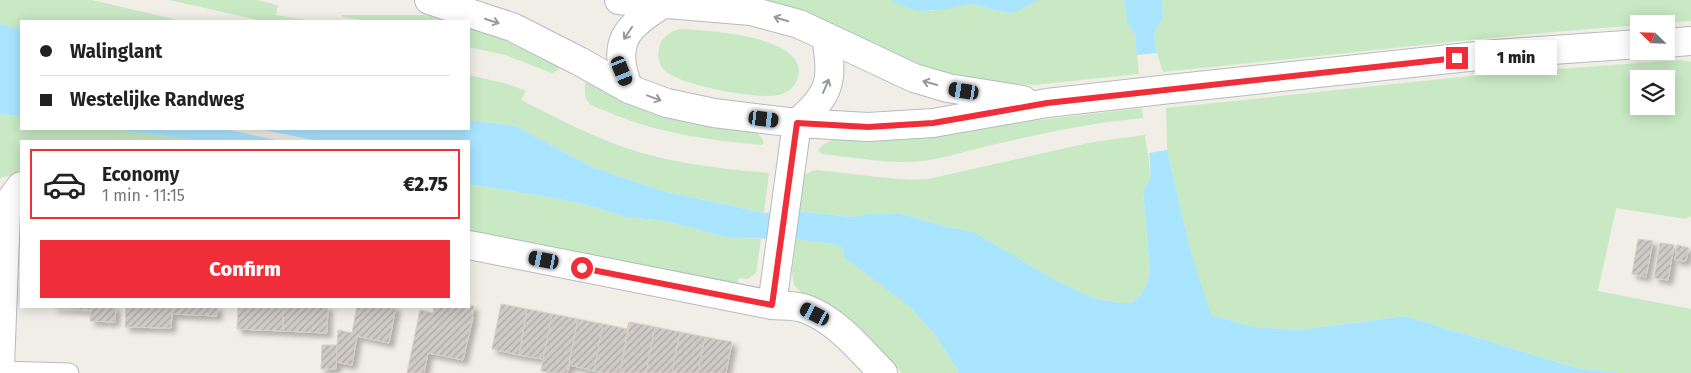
<!DOCTYPE html>
<meta charset="utf-8">
<style>
:root{--surface:#fff;--page:#f6f6f6;--text:#222;--muted:#767676;--line:#e0e0e0;--accent:#f02e39}
body{margin:0;font-family:"Fira Sans",sans-serif;background:var(--page);color:var(--text);height:100vh;display:flex;flex-direction:column;font-size:19px;white-space:nowrap}
*{box-sizing:border-box;margin:0}
p{font-size:16px;color:var(--muted)}
.icon{flex:none;width:28px;height:28px;fill:none;stroke:currentColor;stroke-width:2;stroke-linecap:round;stroke-linejoin:round}
.map{position:relative;flex:1;overflow:hidden}
.panel{position:absolute;left:20px;top:140px;width:450px;height:168px;display:flex;flex-direction:column;background:var(--surface);border-radius:0px;box-shadow:0 2px 12px #0003}
.panel>*{flex:none}
.top-card{position:absolute;left:20px;top:20px;width:450px;height:110px;border-radius:0px;box-shadow:0 2px 12px #0003;display:grid;align-content:center;height:110px;padding:0 20px;background:var(--surface)}
.needle{width:32px;rotate:293deg}
.tools{position:absolute;left:1630px;top:15px;display:grid;gap:10px}
.tools a{display:grid;place-items:center;width:45px;height:45px;border-radius:0px;background:var(--surface);box-shadow:0 2px 12px #0003;font-size:25px}
.end{position:absolute;width:22px;height:22px;margin:-11px;border:6px solid #f02e39;background:#fff;box-shadow:0 0 0 2px #fff}
.from{border-radius:50%}
.bubble{position:absolute;height:35px;border-radius:0px;background:var(--surface);box-shadow:0 2px 12px #0003;font-size:16px;font-weight:800;line-height:35px;text-align:center}
.car{position:absolute;width:15px;height:30px;margin:-15px -8px;border-radius:6px;box-shadow:0 0 4px 1px #0007;background:linear-gradient(#222 24%,#8ab4d8 0 40%,#222 0 76%,#8ab4d8 0 86%,#222 0)}
.top-card b{display:flex;align-items:center;gap:18px;height:48px;font-size:19px}
.top-card b+b{border-top:1px solid var(--line)}
.top-card i{width:12px;height:12px;background:var(--text)}
ul{padding:9px 0 0;list-style:none}
li{display:flex;align-items:center;gap:15px;height:70px;margin:0 10px 8px;padding:0 10px;border:2px solid transparent;border-radius:0px}
li div{flex:1}
li b{display:block;font-size:19px}
li em{font-style:normal;font-weight:800}
li.current{border-color:var(--accent)}
li>.icon{width:45px;height:45px;stroke-width:1.5}
.cta{display:flex;gap:10px;margin-top:auto;padding:10px 20px}
.cta a{flex:1;height:58px;border-radius:0px;background:var(--accent);color:#fff;font-size:20px;font-weight:800;line-height:58px;text-align:center}
.map>svg:first-child{display:block}
</style>
<div class="map">
<svg width="1691" height="373" viewBox="0 0 1691 373">
<defs>
<pattern id="building-hatch" width="6" height="6" patternUnits="userSpaceOnUse" patternTransform="scale(1.25)"><rect width="6" height="6" fill="#cecbc6"/><path d="M-1 1l2-2M0 6l6-6M5 7l2-2" fill="none" stroke="#aaa8a5"/></pattern>
<filter id="shadow"><feDropShadow dx="4.5" dy="4.5" stdDeviation="2.5" flood-color="#0004"/></filter>
</defs>
<rect width="100%" height="100%" fill="#f1eee7"/>
<g fill="#c8e9c3" fill-rule="evenodd">
<polygon points="0,0 92,0 182,21 21,21 21,29 0,24"/>
<polygon points="169,0 257,0 278,5 276,15 313,21 263,21"/>
<polygon points="728,0 891,0 907,8 932,11 970,4 1008,13 1017,12 1038,0 1124,0 1127,23 1135,34 1139,74 1034,85 995,83 921,70"/>
<polygon points="1162,0 1691,0 1691,21 1639,24 1639,25 1519,35 1163,72 1157,53 1154,34 1163,18"/>
<polygon points="342,15 423,15 459,21 370,21 342,17"/>
<polygon points="469,24 491,29 561,65 558,70 552,73 505,55 469,47"/>
<path d="M680 29C705 30 818 36 796 82 793 89 785 94 778 95 758 100 678 85 664 70 658 63 657 53 660 45 663 36 671 31 680 29Z"/>
<path d="M1681 60 1691 62V216L1686 219 1616 208 1598 291 1691 309V373H1621L1577 368 1405 316 1300 330 1254 327 1210 315 1191 254 1167 150 1166 108 1490 74ZM1639 79H1666V106H1639Z"/>
<path d="M469 75 508 84 526 91 521 100C556 117 590 136 626 148 669 163 723 169 769 173L764 213 663 191 590 166 515 126 469 120Z"/>
<path d="M586 77 755 131 762 138 764 143 761 145C709 140 655 133 606 111 601 109 593 107 589 103 583 96 585 85 586 77Z"/>
<path d="M1142 108 1143 118C1092 123 1042 133 992 145 965 151 938 161 910 162 881 163 851 157 822 154L818 151C822 142 833 139 843 137L946 131Z"/>
<polygon points="0,114 21,116 21,129 113,129 202,141 21,141 21,173 0,178"/>
<polygon points="1145,135 1151,177 1143,192 1150,271 1147,283 1140,296 1131,303 1120,303 1093,298 1055,280 974,232 944,226 899,213 871,214 852,217 799,211 803,176 812,171 818,170 878,177 910,180 928,179 1093,142"/>
<polygon points="469,184 575,202 627,217 665,221 729,238 761,239 756,273 747,279 739,278 737,286 469,234"/>
<polygon points="796,239 838,245 909,306 936,336 959,373 902,373 847,316 841,312 814,300 801,292 794,285 792,272"/>
</g>
<g fill="#a9e5ff">
<polygon points="891,0 1038,0 1017,12 1008,13 970,4 941,10 920,11 907,8"/>
<polygon points="1124,0 1162,0 1163,18 1154,34 1157,53 1137,55 1135,34 1127,23"/>
<polygon points="0,24 21,29 21,116 0,114"/>
<polygon points="469,120 515,126 590,166 663,191 764,213 799,211 852,217 871,214 899,213 944,226 974,232 1055,280 1093,298 1120,303 1131,303 1140,296 1147,283 1150,271 1143,191 1151,177 1149,153 1167,150 1191,253 1211,315 1254,327 1300,330 1405,316 1577,368 1621,373 959,373 936,336 909,306 844,257 843,249 838,245 796,239 729,238 665,221 627,217 575,202 469,184 469,141 202,141 113,129 469,129"/>
</g>
<polygon fill="#f1eee7" points="225,129 259,129 318,141 281,141"/>
<g fill="url(#building-hatch)" stroke="#d6cfc5" filter="url(#shadow)">
<polygon points="1638,239 1653,241 1646,277 1632,274"/>
<polygon points="1660,243 1674,245 1668,280 1654,278"/>
<polygon points="1677,245 1689,248 1686,261 1675,260"/>
<polygon points="501,304 527,309 519,355 492,349"/>
<polygon points="469,305 474,306 472,317 473,317 463,360 428,353 424,373 407,373 420,310 433,313 434,306 469,306"/>
<polygon points="54,306 116,306 115,322 90,321 91,310 54,308"/>
<polygon points="126,306 172,306 171,328 125,327"/>
<polygon points="172,306 218,306 217,316 172,314 171,328"/>
<polygon points="238,306 283,306 283,331 237,329"/>
<polygon points="283,306 328,306 327,333 283,331"/>
<polygon points="357,306 396,306 389,343 357,336 352,365 336,362 338,330 352,333"/>
<polygon points="527,309 552,314 541,371 543,359 519,355"/>
<polygon points="552,314 578,319 567,373 553,373 541,371"/>
<polygon points="578,319 603,324 594,371 570,365 567,373"/>
<polygon points="629,322 620,373 605,373 594,371 603,324 627,329"/>
<polygon points="630,322 655,327 646,373 620,373"/>
<polygon points="655,327 680,332 672,373 646,373"/>
<polygon points="680,332 705,337 698,373 672,373"/>
<polygon points="705,337 732,342 726,373 698,373"/>
<polygon points="322,345 337,345 336,369 321,369"/>
</g>
<g fill="none" stroke-linecap="round" stroke-linejoin="round">
<defs>
<polyline id="lane" points="0,371 69,373"/>
<g id="street">
<path d="M797 123 772 305C783 306 796 305 806 309 838 321 860 350 883 373"/>
<polyline points="469,245 772,305"/>
<polyline points="0,366 6,212 12,198 21,186"/>
</g>
<g id="secondary">
<polyline points="429,0 512,27 579,61 629,89 667,103 714,113 797,123 868,127 933,123 1047,103 1170,89 1496,54 1639,44"/>
<polyline points="619,0 751,11 799,24 914,78 948,88 1023,100"/>
<polyline points="1666,43 1691,41"/>
<path d="M629 89C610 43 626 26 665 3"/>
<path d="M797 123C832 93 833 80 826 37"/>
</g>
</defs>
<use href="#lane" stroke="#b7babe" stroke-width="21"/>
<use href="#street" stroke="#b7babe" stroke-width="30"/>
<use href="#secondary" stroke="#b5bbbf" stroke-width="30"/>
<use href="#lane" stroke="#fff" stroke-width="19"/>
<use href="#street" stroke="#fff" stroke-width="28"/>
<use href="#secondary" stroke="#fff" stroke-width="28"/>
</g>
<defs><path id="oneway-shaft" d="M-6 0H5M1.5-3L5.5 0L1.5 3" fill="none" stroke-width="1.6" stroke-linecap="round" stroke-linejoin="round" transform="scale(1.25)"/></defs>
<g stroke="#969a9d">
<use href="#oneway-shaft" transform="translate(781 19) rotate(-163)"/>
<use href="#oneway-shaft" transform="translate(492 21) rotate(18)"/>
<use href="#oneway-shaft" transform="translate(628 33) rotate(124)"/>
<use href="#oneway-shaft" transform="translate(930 83) rotate(-164)"/>
<use href="#oneway-shaft" transform="translate(826 86) rotate(-67)"/>
<use href="#oneway-shaft" transform="translate(654 98) rotate(20)"/>
</g>
<g fill="none" stroke-linecap="round" stroke-linejoin="round">
<polyline stroke="#f02e39" stroke-width="6" points="582,268 772,305 797,123 868,127 933,123 1047,103 1457,58"/>
</g>
</svg>
<div class="tools">
<a><svg class="needle" viewBox="-14 -14 28 28"><path d="M0-13l5 13h-10z" fill="#e53935"/><path d="M0 13l5-13h-10z" fill="#767676"/></svg></a>
<a><svg class="icon" aria-label="layers" viewBox="0 0 24 24"><path d="M12 4l9 5-9 5-9-5zM3 14l9 5 9-5"/></svg></a>
</div>
<i class="end from" style="left:582px;top:268px"></i>
<i class="end" style="left:1457px;top:58px"></i>
<div class="bubble" style="left:1475px;top:40px;width:82px">1 min</div>
<i class="car" style="left:622px;top:71px;rotate:158deg"></i>
<i class="car" style="left:964px;top:91px;rotate:279deg"></i>
<i class="car" style="left:764px;top:119px;rotate:97deg"></i>
<i class="car" style="left:544px;top:260px;rotate:281deg"></i>
<i class="car" style="left:815px;top:314px;rotate:297deg"></i>
<div class="top-card">
<b><i class="from"></i>Walinglant</b>
<b><i></i>Westelijke Randweg</b>
</div>
<section class="panel">
<ul>
<li class="current"><svg class="icon" aria-label="car" viewBox="0 0 24 24"><path d="M5 17H2v-5l4-1 3-4h7l3 4 3 1v5h-3M9 17h6M6 11h13"/><circle cx="7" cy="17" r="2"/><circle cx="17" cy="17" r="2"/></svg><div><b>Economy</b><p>1 min · 11:15</p></div><em>€2.75</em></li>
</ul>
<div class="cta"><a>Confirm</a></div>
</section>
</div>
